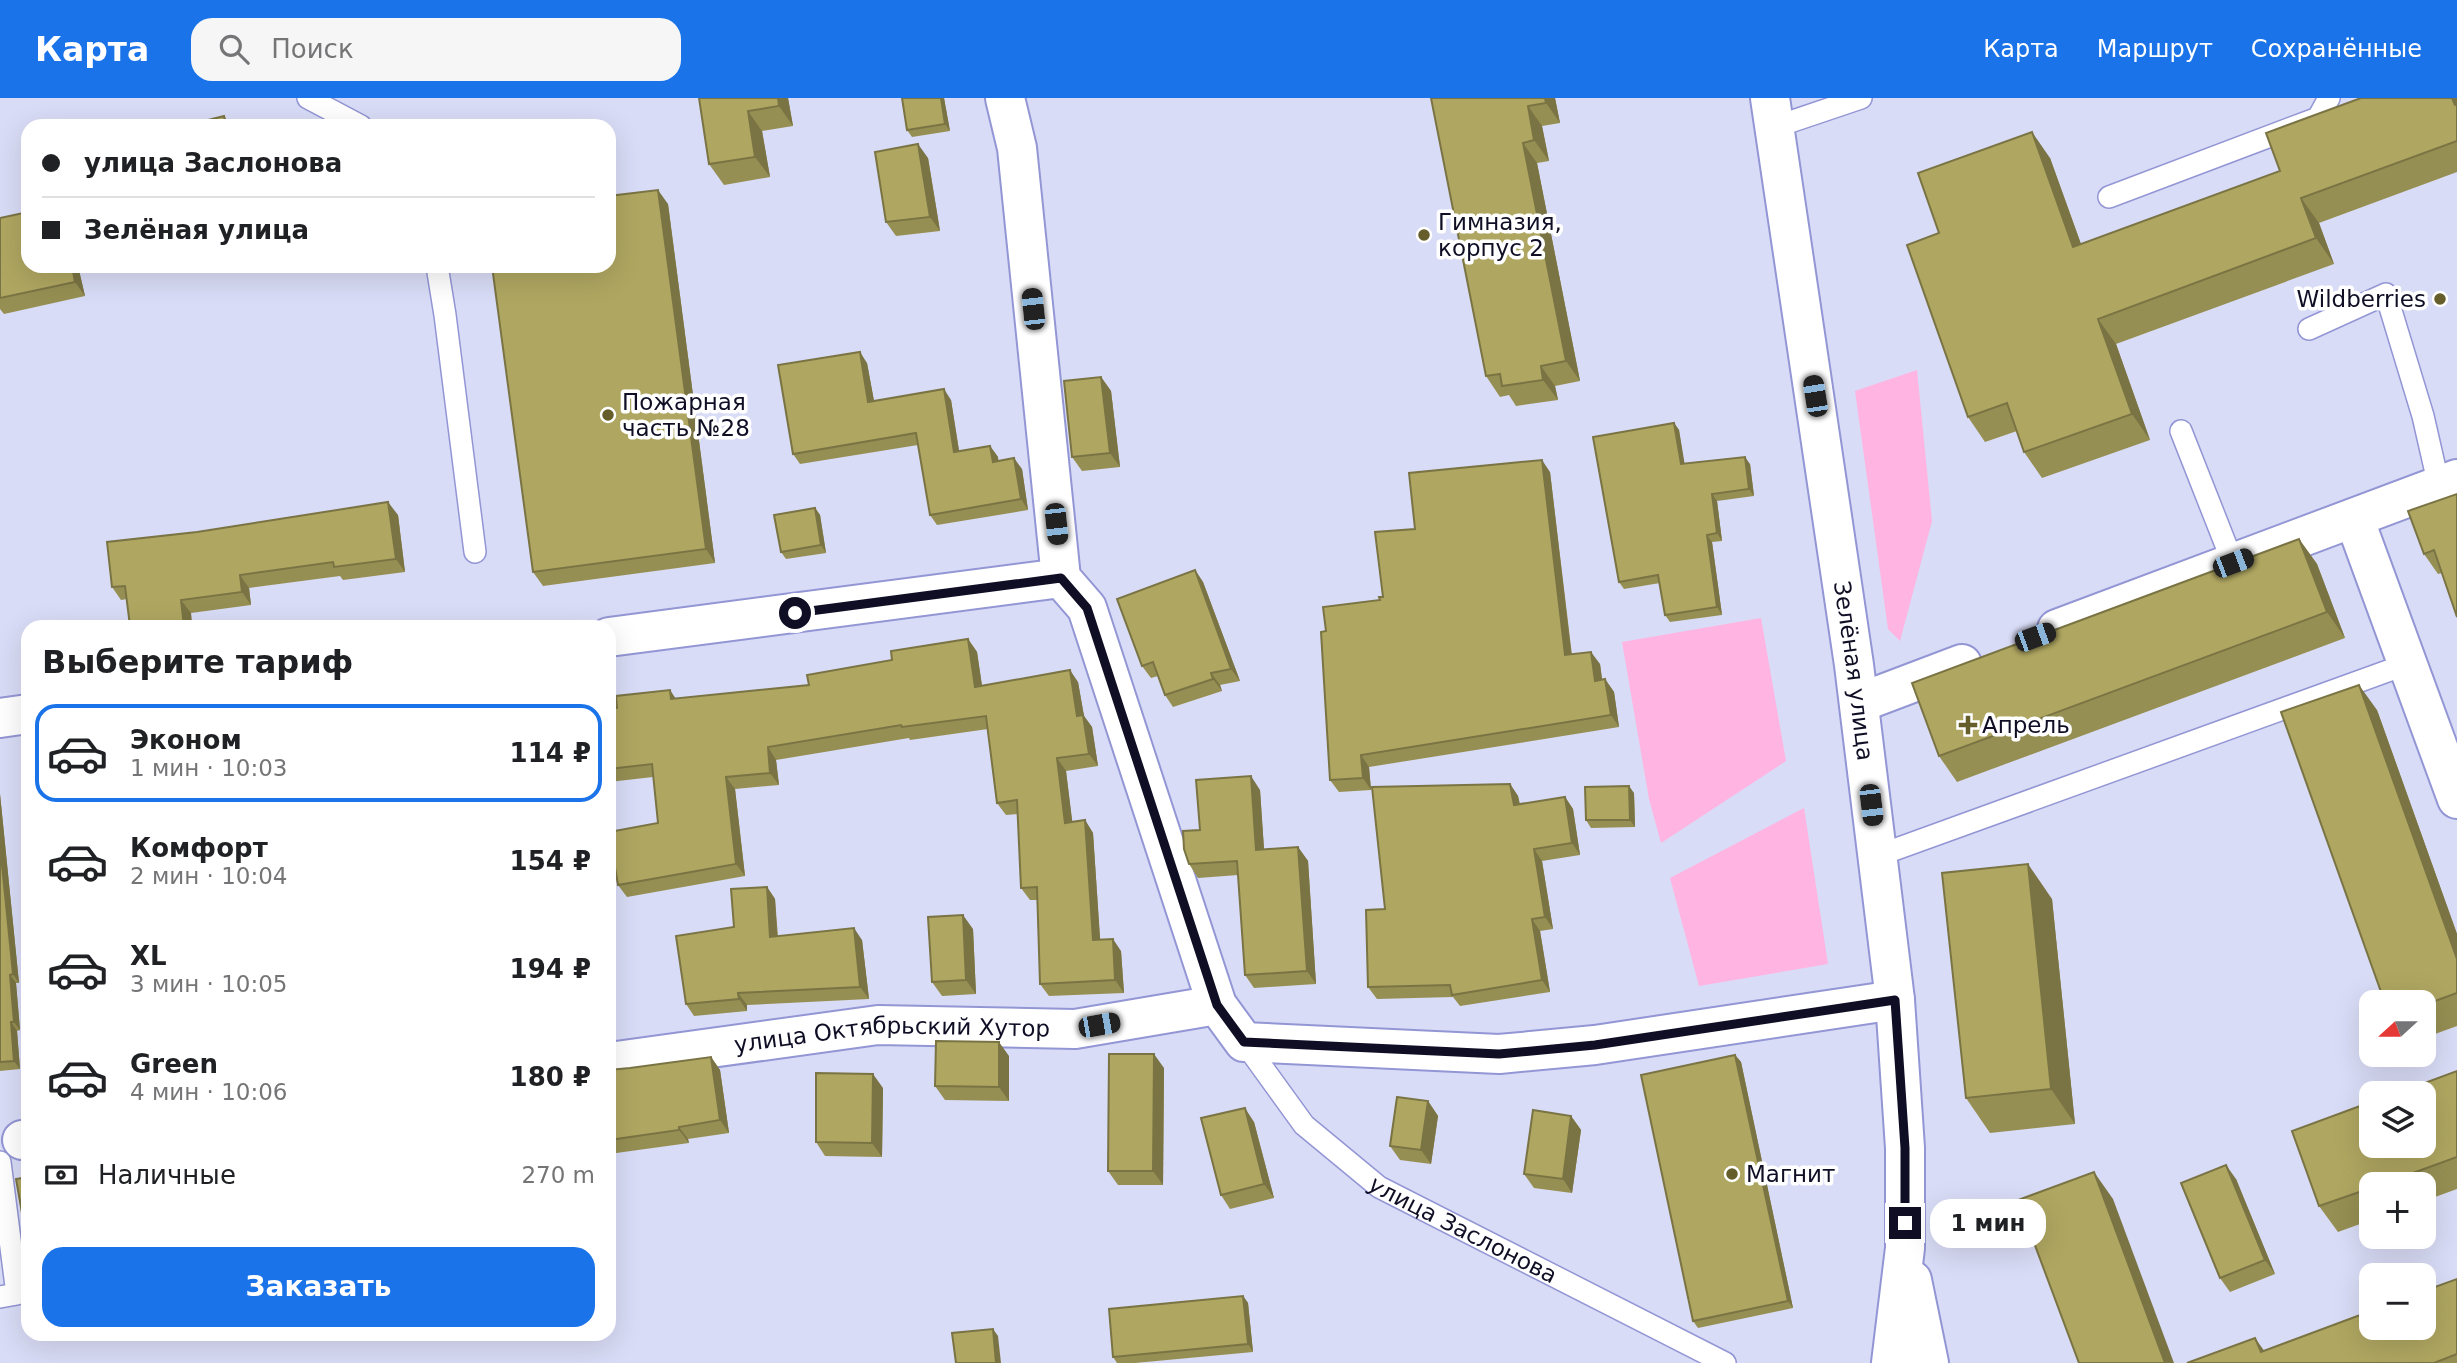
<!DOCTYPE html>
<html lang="ru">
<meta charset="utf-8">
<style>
:root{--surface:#fff;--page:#f6f6f6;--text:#202124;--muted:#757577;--line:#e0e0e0;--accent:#1a73e8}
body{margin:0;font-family:"DejaVu Sans",sans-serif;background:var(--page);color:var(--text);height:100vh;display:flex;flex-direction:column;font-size:26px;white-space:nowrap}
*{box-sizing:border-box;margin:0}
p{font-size:23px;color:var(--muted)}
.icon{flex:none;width:38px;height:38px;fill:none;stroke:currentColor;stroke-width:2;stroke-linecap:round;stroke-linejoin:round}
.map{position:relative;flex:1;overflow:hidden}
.side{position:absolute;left:21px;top:522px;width:595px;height:721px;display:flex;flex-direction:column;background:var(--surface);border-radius:21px;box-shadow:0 7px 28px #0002}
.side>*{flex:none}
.top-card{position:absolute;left:21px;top:21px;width:595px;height:154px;border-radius:21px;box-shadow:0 7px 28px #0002;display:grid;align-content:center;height:154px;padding:0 21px;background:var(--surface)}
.needle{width:46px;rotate:249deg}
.fabs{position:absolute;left:2359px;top:892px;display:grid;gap:14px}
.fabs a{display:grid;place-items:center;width:77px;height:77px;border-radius:14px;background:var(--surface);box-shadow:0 7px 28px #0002;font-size:35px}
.end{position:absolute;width:32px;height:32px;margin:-16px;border:9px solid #0f0e25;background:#fff;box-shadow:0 0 0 4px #fff}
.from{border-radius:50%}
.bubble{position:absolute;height:49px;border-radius:21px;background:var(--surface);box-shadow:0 7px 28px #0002;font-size:23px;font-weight:700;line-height:49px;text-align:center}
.car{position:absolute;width:21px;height:42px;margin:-21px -10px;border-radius:9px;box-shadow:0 0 5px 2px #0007;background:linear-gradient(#222 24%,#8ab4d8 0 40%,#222 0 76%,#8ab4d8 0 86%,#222 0)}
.top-card b{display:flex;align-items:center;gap:24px;height:66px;font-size:26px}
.top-card b+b{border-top:2px solid var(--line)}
.top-card i{width:18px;height:18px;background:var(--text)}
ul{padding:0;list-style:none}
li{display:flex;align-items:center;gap:21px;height:98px;margin:0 14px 10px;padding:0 7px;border:4px solid transparent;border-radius:21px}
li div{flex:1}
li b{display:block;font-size:26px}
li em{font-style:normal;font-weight:700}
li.active{border-color:var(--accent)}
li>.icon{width:63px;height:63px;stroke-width:1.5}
h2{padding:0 21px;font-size:32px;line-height:84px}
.pay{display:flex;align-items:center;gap:18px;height:77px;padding:0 21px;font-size:26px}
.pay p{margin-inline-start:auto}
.action{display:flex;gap:14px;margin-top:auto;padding:14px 21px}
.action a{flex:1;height:80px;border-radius:21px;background:var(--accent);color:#fff;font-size:28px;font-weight:700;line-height:80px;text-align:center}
header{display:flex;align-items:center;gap:42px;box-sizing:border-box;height:98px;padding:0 35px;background:var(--accent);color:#fff}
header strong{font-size:33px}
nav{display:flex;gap:38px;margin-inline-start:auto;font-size:24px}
.search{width:490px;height:63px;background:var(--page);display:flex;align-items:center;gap:18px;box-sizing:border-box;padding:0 24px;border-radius:21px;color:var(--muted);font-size:26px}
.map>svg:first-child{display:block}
</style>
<header>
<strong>Карта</strong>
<div class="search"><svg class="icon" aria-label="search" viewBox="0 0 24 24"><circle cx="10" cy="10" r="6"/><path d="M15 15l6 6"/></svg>Поиск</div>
<nav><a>Карта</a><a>Маршрут</a><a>Сохранённые</a></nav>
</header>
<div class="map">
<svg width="2457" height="1265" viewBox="0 0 2457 1265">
<rect width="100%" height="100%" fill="#d9dcf6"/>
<g fill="#ffb4e2">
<polygon points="1917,272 1932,423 1900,543 1888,531 1855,293"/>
<polygon points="1761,520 1786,663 1661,745 1649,701 1622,544"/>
<polygon points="1804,710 1828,866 1699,888 1670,780"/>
</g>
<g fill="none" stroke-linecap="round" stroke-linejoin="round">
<defs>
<g id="lane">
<polyline points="308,0 361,28"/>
<polyline points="1775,29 1861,0"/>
<polyline points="2109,99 2318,20 2329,0"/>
<polyline points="437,168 445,217 475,454"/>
<polyline points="2309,231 2386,196 2423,318 2439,388"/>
<polyline points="2181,333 2233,465"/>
<polyline points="1877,758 2407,566"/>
<path id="s1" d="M1244 944 1304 1027 1379 1089 1725 1265"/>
<polyline points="0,1064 17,1196 0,1199"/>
</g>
<g id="street">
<polyline points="1005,0 1017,50 1061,480 1087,510 1217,907 1244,944 1499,956 1595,947 1895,902"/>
<path id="s2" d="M1770 0 1854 567 1895 902 1905 1050V1150L1891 1265"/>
<polyline points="2354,420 2457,701"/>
<polyline points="2057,531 2457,381"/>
<polyline points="609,539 1061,480"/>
<polyline points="1859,605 1962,566"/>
<polyline points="0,620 28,616"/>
<path id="s3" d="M609 964 878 927 1075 931 1217 907"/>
<polyline points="22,1042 28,1041"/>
<polyline points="1912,1182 1929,1265"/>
</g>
</defs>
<use href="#lane" stroke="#9396d4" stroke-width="24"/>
<use href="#street" stroke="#9396d4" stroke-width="42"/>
<use href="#lane" stroke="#fff" stroke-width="21"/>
<use href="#street" stroke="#fff" stroke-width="38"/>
</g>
<g fill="#968f53">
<polygon points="699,0 788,0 793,28 762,33 770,79 724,87 709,66"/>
<polygon points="944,0 950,33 912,39 907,32"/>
<polygon points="1431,0 1555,0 1560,25 1542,28 1549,63 1537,65 1580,283 1555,288 1558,302 1516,308 1509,297 1500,299 1486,278"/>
<polygon points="2457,0 2457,74 2319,125 2334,166 2116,246 2150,342 2042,380 2024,354 2017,333 1985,344 1968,319 1939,135 2050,60 2081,146 2280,73"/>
<polygon points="928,60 940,133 896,138 886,124"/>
<polygon points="668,106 715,465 543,488 533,474"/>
<polygon points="0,120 28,168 78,168 85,198 4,216 0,211"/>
<polygon points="867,265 874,303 951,302 959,353 990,348 998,359 998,363 1022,371 1028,412 937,427 930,417 918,347 800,366 793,356"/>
<polygon points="1101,279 1111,293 1120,369 1082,373 1072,359"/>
<polygon points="1674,325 1679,332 1684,366 1750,366 1754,398 1717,403 1722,443 1712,444 1722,517 1670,524 1665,517 1660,485 1624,491 1619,484"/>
<polygon points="1550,374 1572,557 1600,566 1602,582 1605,581 1614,594 1619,629 1369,669 1371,692 1339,694 1330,682 1326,533 1380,502"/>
<polygon points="2457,396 2442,475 2438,476 2424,456"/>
<polygon points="815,410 820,417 826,455 786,461 781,454"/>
<polygon points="398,417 405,474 343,482 340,478 249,490 251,507 191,515 192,528 130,528 127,501 121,502 112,489"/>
<polygon points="2299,441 2317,466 2345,540 1957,684 1939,658"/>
<polygon points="1195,472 1203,484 1240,583 1220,587 1222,593 1173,609 1165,597 1158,578 1151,580 1142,568"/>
<polygon points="968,541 977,554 982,588 1078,584 1084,618 1092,629 1098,668 1066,673 1072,724 1085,722 1093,735 1100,842 1121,853 1124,895 1049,898 1040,886 1037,802 1030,802 1021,790 1018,716 1006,717 997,705 988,631 910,642 909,640 776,662 779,687 735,691 745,778 627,799 618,787 658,725 653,679 609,684 609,611 676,601 809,587"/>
<polygon points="2377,612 2457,836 2457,928 2424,940 2424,905"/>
<polygon points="1510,686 1518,698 1520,706 1565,699 1573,711 1580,757 1542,763 1553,831 1540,833 1550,894 1460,908 1453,899 1377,901 1368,889 1385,811"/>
<polygon points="1260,692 1264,752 1298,749 1308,763 1316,886 1254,890 1245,877 1238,777 1198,780 1189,766 1200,732"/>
<polygon points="1634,695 1635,729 1591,730 1586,722"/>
<polygon points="0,696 19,885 16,885 20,932 17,933 20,971 0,973"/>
<polygon points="767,789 775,801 778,838 862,842 869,901 747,907 747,913 694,918 686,906 734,829"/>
<polygon points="2052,801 2075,1026 1990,1035 1966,1000"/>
<polygon points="973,831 976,896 942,898 932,884"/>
<polygon points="1735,957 1741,964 1793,1210 1698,1230 1693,1223"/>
<polygon points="1009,958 1009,1003 945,1002 935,988"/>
<polygon points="711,959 720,972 729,1035 688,1041 689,1045 609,1056 609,972 630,970"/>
<polygon points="1164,970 1163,1087 1118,1087 1108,1073"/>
<polygon points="2457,973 2457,1091 2424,1103 2424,1087 2371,1087 2371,1122 2338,1134 2319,1108"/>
<polygon points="883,990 882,1059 825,1058 816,1044"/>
<polygon points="1428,1003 1438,1018 1431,1066 1400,1062 1390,1048"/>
<polygon points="1571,1018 1581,1032 1572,1095 1534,1090 1524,1076"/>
<polygon points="1254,1024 1274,1100 1230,1111 1221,1097"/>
<polygon points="2236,1081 2275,1176 2230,1194 2220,1180"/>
<polygon points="28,1113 28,1123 22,1115"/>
<polygon points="2457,1181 2457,1265 2187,1265 2264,1253"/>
<polygon points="1243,1198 1248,1205 1253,1254 1135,1265 1117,1265 1113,1259"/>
</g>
<g fill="#7a7444">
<polygon points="778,0 788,0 793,28 779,8"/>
<polygon points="941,0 944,0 950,33 945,26"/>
<polygon points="1545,0 1555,0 1560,25 1546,5"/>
<polygon points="2452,0 2457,0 2457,10 2455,7"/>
<polygon points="1528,8 1542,28 1549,63 1534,42"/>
<polygon points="748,13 762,33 770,79 755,59"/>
<polygon points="224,18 229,25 230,28 226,28"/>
<polygon points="2032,34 2050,60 2091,174 2073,149"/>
<polygon points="1523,45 1537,65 1580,283 1566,263"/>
<polygon points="918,46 928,60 940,133 930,119"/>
<polygon points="658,92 668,106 715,465 706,451"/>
<polygon points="2301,100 2319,125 2334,166 2316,140"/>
<polygon points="72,168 78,168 85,198 75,184"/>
<polygon points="2098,221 2116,246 2150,342 2132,316"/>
<polygon points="860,254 867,265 876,314 868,304"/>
<polygon points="1541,268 1555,288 1558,302 1543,282"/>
<polygon points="1101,279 1111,293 1120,369 1110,355"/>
<polygon points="944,291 951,302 961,365 954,354"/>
<polygon points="1674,325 1679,332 1686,374 1681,366"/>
<polygon points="990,348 998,359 1000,375 993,364"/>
<polygon points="1745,359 1750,366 1754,398 1749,391"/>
<polygon points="1014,360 1022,371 1028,412 1021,401"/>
<polygon points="1542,362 1550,374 1573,570 1565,557"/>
<polygon points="1712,396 1717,403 1722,443 1717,435"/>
<polygon points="388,404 398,417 405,474 396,461"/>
<polygon points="815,410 820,417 826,455 821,447"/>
<polygon points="1707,437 1712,444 1722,517 1717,509"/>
<polygon points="2299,441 2317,466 2345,540 2327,514"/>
<polygon points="1195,472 1203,484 1240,583 1231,571"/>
<polygon points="240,477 249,490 251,507 242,494"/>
<polygon points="181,502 191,515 192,528 184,528"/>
<polygon points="968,541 977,554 984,601 975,589"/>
<polygon points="1591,554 1600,566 1604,595 1595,583"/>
<polygon points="1070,572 1078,584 1084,618 1092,629 1098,668 1089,656 1077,618"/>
<polygon points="1211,575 1220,587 1222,593 1213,581"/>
<polygon points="1605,581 1614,594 1619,629 1611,617"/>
<polygon points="2359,587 2377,612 2457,836 2457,861"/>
<polygon points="670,592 678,604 671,601"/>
<polygon points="768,649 776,662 779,687 770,675"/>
<polygon points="1361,657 1369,669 1371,692 1363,680"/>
<polygon points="1057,660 1066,673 1074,737 1065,725"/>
<polygon points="1251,678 1260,692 1265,765 1256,752"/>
<polygon points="726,679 735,691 745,778 736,766"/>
<polygon points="1510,686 1518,698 1522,719 1514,707"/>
<polygon points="1629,688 1634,695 1635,729 1630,722"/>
<polygon points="0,696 19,885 13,876 0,747"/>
<polygon points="1565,699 1573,711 1580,757 1572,745"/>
<polygon points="1085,722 1093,735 1101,854 1093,842"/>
<polygon points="1298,749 1308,763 1316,886 1307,873"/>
<polygon points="1534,751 1542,763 1553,831 1545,819"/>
<polygon points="2028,766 2052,801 2075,1026 2051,991"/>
<polygon points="767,789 775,801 778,851 770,839"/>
<polygon points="963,817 973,831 976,896 966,882"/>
<polygon points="1532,821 1540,833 1550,894 1542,882"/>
<polygon points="854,830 862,842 869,901 860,889"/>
<polygon points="1113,841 1121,853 1124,895 1115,882"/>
<polygon points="10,877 16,885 20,932 14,924"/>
<polygon points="738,895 747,907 747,913 739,901"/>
<polygon points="11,924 17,933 20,971 14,963"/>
<polygon points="999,944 1009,958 1009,1003 999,989"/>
<polygon points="1154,956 1164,970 1163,1087 1153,1073"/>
<polygon points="1735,957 1741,964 1793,1210 1788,1203"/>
<polygon points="711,959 720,972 729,1035 720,1022"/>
<polygon points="873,976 883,990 882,1059 872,1045"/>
<polygon points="1428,1003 1438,1018 1431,1066 1421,1052"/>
<polygon points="1245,1010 1254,1024 1274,1100 1264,1086"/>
<polygon points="1571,1018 1581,1032 1572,1095 1563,1081"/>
<polygon points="679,1029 688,1041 689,1045 679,1032"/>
<polygon points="2226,1067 2236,1081 2275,1176 2265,1162"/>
<polygon points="2094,1074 2113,1101 2174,1265 2165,1265"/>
<polygon points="1243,1198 1248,1205 1253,1254 1248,1246"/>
<polygon points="993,1231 998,1238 1001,1265 996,1265"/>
<polygon points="2255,1240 2273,1265 2261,1254"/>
</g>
<g fill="#afa661" stroke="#7a7444" stroke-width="2">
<polygon points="699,0 778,0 779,8 748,13 755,59 709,66"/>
<polygon points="902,0 941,0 945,26 907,32"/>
<polygon points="1431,0 1545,0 1546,5 1528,8 1534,42 1523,45 1566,263 1541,268 1543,282 1502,288 1500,276 1486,278"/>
<polygon points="2361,0 2452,0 2455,7 2457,6 2457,43 2301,100 2316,140 2098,221 2132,316 2024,354 2007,305 1968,319 1907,147 1939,135 1918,75 2032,34 2073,149 2280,73 2266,35"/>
<polygon points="224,18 226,28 188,28 188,27"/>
<polygon points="918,46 930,119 886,124 875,54"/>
<polygon points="658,92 706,451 533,474 492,168 609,168 609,98"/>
<polygon points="28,114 28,168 72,168 75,184 0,200 0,120"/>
<polygon points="860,254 868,304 944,291 954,354 990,348 993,364 1014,360 1021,401 930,417 916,335 793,356 778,267"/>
<polygon points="1101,279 1110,355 1072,359 1064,283"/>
<polygon points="1674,325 1681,366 1745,359 1749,391 1712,396 1717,435 1707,437 1717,509 1665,517 1658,477 1619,484 1593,339"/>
<polygon points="1542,362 1565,557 1591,554 1595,583 1605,581 1611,617 1361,657 1363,680 1330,682 1321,534 1326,533 1323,509 1380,502 1379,499 1383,499 1375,434 1415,431 1409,375"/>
<polygon points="2457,396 2457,519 2434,452 2424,456 2408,413"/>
<polygon points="388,404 396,461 334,469 333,464 240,477 242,494 181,502 184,528 130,528 125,488 112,489 107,444 197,434"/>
<polygon points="815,410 821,447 781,454 774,417"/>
<polygon points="2299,441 2327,514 1939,658 1912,585"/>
<polygon points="1195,472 1231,571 1211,575 1213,581 1165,597 1153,564 1142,568 1117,501"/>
<polygon points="968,541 975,589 1070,572 1077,618 1083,617 1089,656 1057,660 1065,725 1085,722 1093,842 1113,841 1115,882 1040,886 1037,789 1021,790 1017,702 997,705 986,618 902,629 901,627 768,649 770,675 726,679 736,766 618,787 609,734 658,725 652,666 609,671 609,611 617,610 616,598 670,592 671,601 809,587 807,577 892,562 891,553"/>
<polygon points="2359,587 2457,861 2457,895 2424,907 2424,905 2385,905 2281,614"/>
<polygon points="1251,678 1256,752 1298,749 1307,873 1245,877 1237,763 1189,766 1184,751 1183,733 1200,732 1196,682"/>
<polygon points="1510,686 1514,707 1565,699 1572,745 1534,751 1545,819 1532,821 1542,882 1452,897 1450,887 1368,889 1366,812 1385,811 1372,689"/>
<polygon points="1629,688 1630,722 1586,722 1585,689"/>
<polygon points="0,747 13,876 10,877 14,924 11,924 14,963 0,964"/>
<polygon points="2028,766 2051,991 1966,1000 1942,775"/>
<polygon points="767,789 770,839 854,830 860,889 738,895 739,901 686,906 676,838 734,829 731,791"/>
<polygon points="963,817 966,882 932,884 928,819"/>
<polygon points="936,943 999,944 999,989 935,988"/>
<polygon points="1109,956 1154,956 1153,1073 1108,1073"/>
<polygon points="1735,957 1788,1203 1693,1223 1641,977"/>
<polygon points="711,959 720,1022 679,1029 679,1032 609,1042 609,972 630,970"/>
<polygon points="2457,973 2457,1059 2380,1087 2371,1087 2371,1090 2319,1108 2292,1033 2371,1004 2371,1048 2424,1048 2424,996 2395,996"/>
<polygon points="816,975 873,976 872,1045 816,1044"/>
<polygon points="1397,999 1428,1003 1421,1052 1390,1048"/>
<polygon points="1245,1010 1264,1086 1221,1097 1201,1020"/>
<polygon points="1533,1012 1571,1018 1563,1081 1524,1076"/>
<polygon points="2226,1067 2265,1162 2220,1180 2181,1085"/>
<polygon points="2094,1074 2165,1265 2079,1265 2018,1102"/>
<polygon points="28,1079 28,1113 22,1115 16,1081"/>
<polygon points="2457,1181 2457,1256 2434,1265 2187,1265 2255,1240 2261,1254 2371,1213 2371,1230 2424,1230 2424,1193"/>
<polygon points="1243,1198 1248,1246 1113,1259 1109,1211"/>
<polygon points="993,1231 996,1265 956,1265 952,1235"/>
</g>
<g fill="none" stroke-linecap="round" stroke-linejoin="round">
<polyline stroke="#0f0e25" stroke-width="9" points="795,515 1061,480 1087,510 1217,907 1244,944 1499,956 1595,947 1895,902 1905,1050 1905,1125"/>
</g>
<g fill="#655e2b" stroke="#fff" stroke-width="2.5">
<circle cx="1424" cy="137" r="7"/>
<circle cx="2440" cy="201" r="7"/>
<circle cx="608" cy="317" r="7"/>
<path d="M1964.5 616.5h7v7h7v7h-7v7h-7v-7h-7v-7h7z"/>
<circle cx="1732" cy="1076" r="7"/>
</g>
<g text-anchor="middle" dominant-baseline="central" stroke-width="7" stroke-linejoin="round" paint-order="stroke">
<g font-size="23" fill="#0f0e25" stroke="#fff" text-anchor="start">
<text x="1438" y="124">Гимназия,<tspan x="1438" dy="26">корпус 2</tspan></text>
<text x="2426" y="201" text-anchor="end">Wildberries</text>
<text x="622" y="304">Пожарная<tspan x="622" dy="26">часть №28</tspan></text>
<text x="1982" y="627">Апрель</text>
<text x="1746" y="1076">Магнит</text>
</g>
<g font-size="23" fill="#0f0e25" stroke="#fff">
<text stroke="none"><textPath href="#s2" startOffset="579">Зелёная улица</textPath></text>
<text stroke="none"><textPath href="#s3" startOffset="285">улица Октябрьский Хутор</textPath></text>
<text stroke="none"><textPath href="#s1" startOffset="294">улица Заслонова</textPath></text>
</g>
</g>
</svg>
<div class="fabs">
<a><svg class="needle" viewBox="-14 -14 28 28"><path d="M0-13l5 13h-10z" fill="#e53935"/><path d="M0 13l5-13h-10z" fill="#757577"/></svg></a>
<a><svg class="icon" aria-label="layers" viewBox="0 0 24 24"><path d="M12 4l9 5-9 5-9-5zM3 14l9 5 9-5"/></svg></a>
<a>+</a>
<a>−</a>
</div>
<i class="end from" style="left:795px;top:515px"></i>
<i class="end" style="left:1905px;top:1125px"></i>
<div class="bubble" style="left:1930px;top:1101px;width:116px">1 мин</div>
<i class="car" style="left:1033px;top:211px;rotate:354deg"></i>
<i class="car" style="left:1815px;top:298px;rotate:351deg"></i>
<i class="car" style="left:1056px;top:426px;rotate:174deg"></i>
<i class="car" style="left:2233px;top:465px;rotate:69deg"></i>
<i class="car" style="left:2035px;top:539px;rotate:70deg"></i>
<i class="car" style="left:1871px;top:707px;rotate:173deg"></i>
<i class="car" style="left:1099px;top:927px;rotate:80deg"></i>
<div class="top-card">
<b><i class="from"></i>улица Заслонова</b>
<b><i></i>Зелёная улица</b>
</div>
<section class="side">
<h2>Выберите тариф</h2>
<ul>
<li class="active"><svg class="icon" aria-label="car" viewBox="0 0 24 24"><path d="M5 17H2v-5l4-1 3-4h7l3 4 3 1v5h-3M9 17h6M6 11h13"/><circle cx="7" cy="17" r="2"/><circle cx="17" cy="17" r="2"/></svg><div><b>Эконом</b><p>1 мин · 10:03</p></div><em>114 ₽</em></li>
<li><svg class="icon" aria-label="car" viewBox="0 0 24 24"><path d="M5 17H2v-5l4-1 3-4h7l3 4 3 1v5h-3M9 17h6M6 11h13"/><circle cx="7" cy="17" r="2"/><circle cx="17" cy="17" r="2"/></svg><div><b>Комфорт</b><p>2 мин · 10:04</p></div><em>154 ₽</em></li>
<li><svg class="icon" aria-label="car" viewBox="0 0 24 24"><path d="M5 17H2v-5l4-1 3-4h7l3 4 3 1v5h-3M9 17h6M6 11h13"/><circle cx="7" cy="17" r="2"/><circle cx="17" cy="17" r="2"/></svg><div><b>XL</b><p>3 мин · 10:05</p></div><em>194 ₽</em></li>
<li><svg class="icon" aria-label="car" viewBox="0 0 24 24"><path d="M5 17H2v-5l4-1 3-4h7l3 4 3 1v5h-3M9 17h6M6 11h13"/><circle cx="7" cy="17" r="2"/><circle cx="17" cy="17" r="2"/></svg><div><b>Green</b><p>4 мин · 10:06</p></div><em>180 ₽</em></li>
</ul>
<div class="pay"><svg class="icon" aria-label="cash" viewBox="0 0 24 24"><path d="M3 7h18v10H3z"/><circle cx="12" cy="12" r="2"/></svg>Наличные<p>270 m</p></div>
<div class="action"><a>Заказать</a></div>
</section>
</div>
